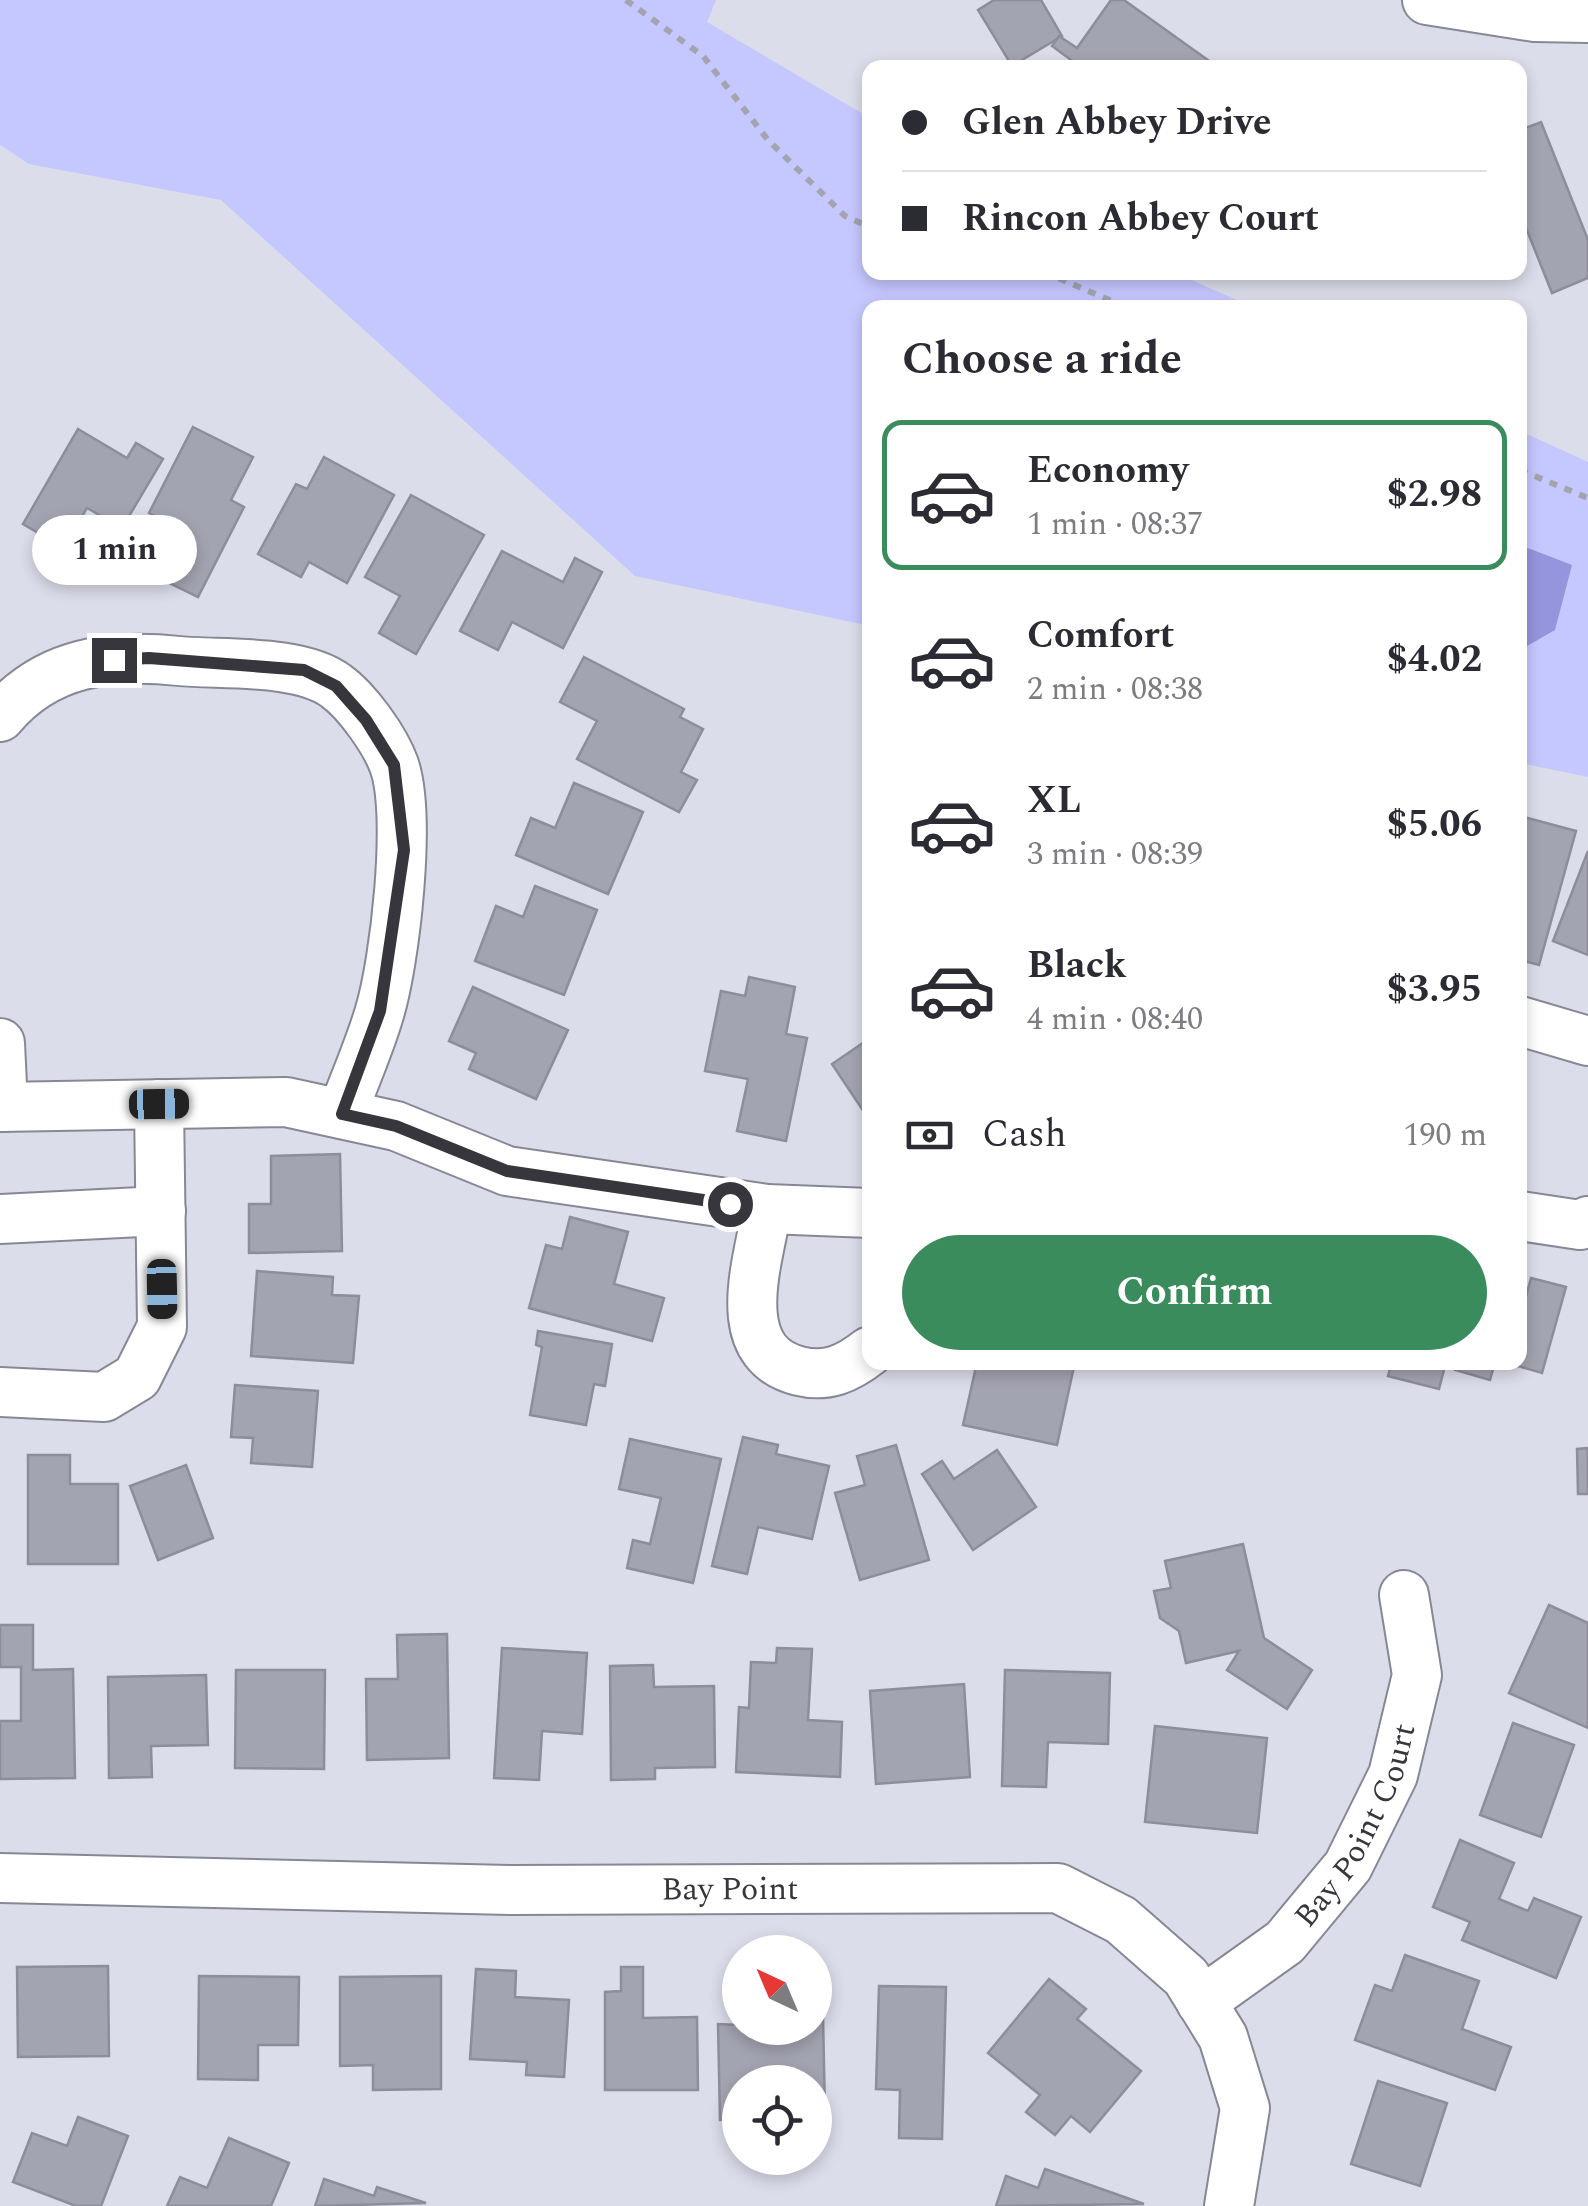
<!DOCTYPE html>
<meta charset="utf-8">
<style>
:root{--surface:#fff;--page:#f7f7f7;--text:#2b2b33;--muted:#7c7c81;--line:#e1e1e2;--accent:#3a8c5d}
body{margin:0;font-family:Spectral,serif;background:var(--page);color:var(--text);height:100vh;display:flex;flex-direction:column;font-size:38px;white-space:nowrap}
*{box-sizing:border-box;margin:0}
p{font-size:32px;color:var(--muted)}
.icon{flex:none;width:55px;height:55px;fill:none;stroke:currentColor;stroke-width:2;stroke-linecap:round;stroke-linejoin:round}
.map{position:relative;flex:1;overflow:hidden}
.sheet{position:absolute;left:862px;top:300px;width:665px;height:1070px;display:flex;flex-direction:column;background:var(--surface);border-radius:20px;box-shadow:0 5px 15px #0003}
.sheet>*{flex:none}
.guide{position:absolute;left:862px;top:60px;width:665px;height:220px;border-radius:20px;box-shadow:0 5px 15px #0003;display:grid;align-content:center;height:220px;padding:0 40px;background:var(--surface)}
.needle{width:65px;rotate:316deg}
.fabs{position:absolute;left:722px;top:1935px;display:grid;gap:20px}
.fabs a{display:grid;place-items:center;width:110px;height:110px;border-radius:50%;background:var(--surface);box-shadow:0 5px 15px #0003;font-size:50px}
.end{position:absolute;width:45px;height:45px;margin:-22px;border:12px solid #36363c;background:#fff;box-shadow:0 0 0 5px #fff}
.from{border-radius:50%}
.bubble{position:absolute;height:70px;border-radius:35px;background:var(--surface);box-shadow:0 5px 15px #0003;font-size:32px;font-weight:700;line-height:70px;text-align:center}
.car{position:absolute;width:30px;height:60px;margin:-30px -15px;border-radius:12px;box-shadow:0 0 8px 2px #0007;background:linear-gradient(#222 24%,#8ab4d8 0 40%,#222 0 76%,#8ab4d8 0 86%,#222 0)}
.guide b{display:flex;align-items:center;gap:35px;height:95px;font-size:38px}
.guide b+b{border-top:2px solid var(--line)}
.guide i{width:25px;height:25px;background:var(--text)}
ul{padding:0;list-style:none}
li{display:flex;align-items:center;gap:30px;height:150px;margin:0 20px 15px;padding:0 20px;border:5px solid transparent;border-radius:20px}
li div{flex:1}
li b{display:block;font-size:38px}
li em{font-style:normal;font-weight:700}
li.active{border-color:var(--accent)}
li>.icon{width:90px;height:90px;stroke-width:1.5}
h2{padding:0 40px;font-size:45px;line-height:120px}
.pay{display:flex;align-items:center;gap:25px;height:110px;padding:0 40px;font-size:38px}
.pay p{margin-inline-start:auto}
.primary-button{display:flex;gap:20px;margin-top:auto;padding:20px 40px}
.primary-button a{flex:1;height:115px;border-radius:60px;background:var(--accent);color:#fff;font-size:40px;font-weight:700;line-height:115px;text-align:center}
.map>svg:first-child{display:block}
</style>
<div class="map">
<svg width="1588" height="2206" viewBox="0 0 1588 2206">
<rect width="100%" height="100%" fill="#dcddeb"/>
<g fill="#c5c7ff">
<polygon points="0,0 716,0 707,22 870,118 870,272 1176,273 1252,307 870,308 870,626 635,576 221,200 29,164 0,145"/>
<polygon points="1520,431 1588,462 1588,777 1520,763"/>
</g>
<polygon fill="#9595dd" points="1520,545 1572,565 1555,630 1520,650"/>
<g fill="#a3a4b1" stroke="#8d8d9b" stroke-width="2.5">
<polygon points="994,0 1041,0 1062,36 1012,66 978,10"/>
<polygon points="1111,0 1124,0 1219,68 1082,68 1052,46 1059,36 1077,48"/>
<polygon points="1541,122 1588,240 1588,278 1552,293 1520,213 1520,130"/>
<polygon points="193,427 253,457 231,500 244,507 198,597 157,577 181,529 149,513"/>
<polygon points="78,429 127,458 136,443 163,459 122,528 87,508 64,548 23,524"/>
<polygon points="324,457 394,495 347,583 309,562 301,577 258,554 296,484 307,489"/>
<polygon points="411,495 484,535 416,654 379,633 400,596 365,577"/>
<polygon points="502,551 563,582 575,558 602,572 563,648 512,622 498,650 460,631"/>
<polygon points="584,657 684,709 680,717 703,729 681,772 697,780 679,812 577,759 597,721 560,702"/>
<polygon points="574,783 643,812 608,894 516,855 531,818 555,828"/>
<polygon points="1520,816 1576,831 1539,965 1520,960"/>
<polygon points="1588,851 1588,955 1553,941"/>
<polygon points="535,886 597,910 564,995 475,961 496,906 523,917"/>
<polygon points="749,977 795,987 786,1034 807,1038 786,1141 737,1131 748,1079 705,1071 721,991 745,996"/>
<polygon points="473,987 568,1030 536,1099 469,1069 476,1053 449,1041"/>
<polygon points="870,1038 870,1108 864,1112 832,1064"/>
<polygon points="340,1154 342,1251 249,1253 249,1204 271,1204 271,1156"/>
<polygon points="570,1217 628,1232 614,1284 664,1298 652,1341 529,1308 546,1245 562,1249"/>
<polygon points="257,1271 333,1277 332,1295 359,1296 353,1363 251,1356"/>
<polygon points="1531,1278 1566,1287 1542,1373 1504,1362 1520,1362 1520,1299 1525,1300"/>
<polygon points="538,1331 612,1344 605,1386 594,1384 586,1425 530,1415 542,1347 536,1345"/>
<polygon points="977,1362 1075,1362 1057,1445 963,1425"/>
<polygon points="1392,1362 1446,1362 1439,1389 1388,1376"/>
<polygon points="1457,1362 1495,1362 1490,1380 1455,1370"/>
<polygon points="235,1385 318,1391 312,1467 251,1463 253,1438 231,1437"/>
<polygon points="743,1437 778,1445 776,1454 829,1466 812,1539 758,1527 747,1574 712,1566"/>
<polygon points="630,1439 721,1459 693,1583 627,1568 633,1540 650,1544 661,1498 619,1489"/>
<polygon points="896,1445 929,1560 860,1580 835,1493 865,1485 857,1456"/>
<polygon points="1588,1448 1588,1494 1578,1494 1577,1449"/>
<polygon points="997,1450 1036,1507 973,1550 922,1474 942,1461 954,1479"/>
<polygon points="28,1455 70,1455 70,1484 118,1484 118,1564 28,1564"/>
<polygon points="186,1465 213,1538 158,1560 130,1486"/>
<polygon points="1243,1544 1264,1638 1312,1670 1287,1709 1227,1670 1239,1651 1186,1663 1179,1631 1160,1618 1154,1591 1171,1588 1165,1561"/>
<polygon points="1549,1605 1588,1623 1588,1728 1509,1693"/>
<polygon points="0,1625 33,1625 33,1670 73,1669 75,1778 0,1779 0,1721 21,1721 21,1667 0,1667"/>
<polygon points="447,1634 449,1758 367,1760 366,1679 398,1679 397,1635"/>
<polygon points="502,1648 587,1653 582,1734 542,1731 539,1780 494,1778"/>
<polygon points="777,1648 812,1649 808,1720 842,1722 840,1777 736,1772 739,1707 749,1708 751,1662 776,1663"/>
<polygon points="653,1665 654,1687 714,1686 715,1767 655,1768 655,1779 611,1780 610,1666"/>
<polygon points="236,1670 325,1670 324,1769 235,1768"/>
<polygon points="1005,1670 1110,1673 1108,1744 1048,1742 1046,1787 1002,1786"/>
<polygon points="206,1675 208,1745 151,1746 152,1777 109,1778 108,1677"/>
<polygon points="964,1684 970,1777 876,1784 870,1691"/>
<polygon points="1513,1723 1574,1745 1541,1837 1480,1815"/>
<polygon points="1155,1726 1267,1738 1257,1833 1145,1822"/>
<polygon points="1460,1840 1514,1863 1499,1899 1528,1911 1534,1898 1581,1917 1556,1978 1462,1940 1470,1922 1433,1907"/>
<polygon points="1405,1955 1479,1981 1462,2029 1511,2047 1495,2090 1355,2040 1375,1985 1392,1991"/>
<polygon points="108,1966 109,2056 18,2057 17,1967"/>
<polygon points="621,1967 643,1967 643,2018 697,2017 698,2090 605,2090 605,1992 621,1991"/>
<polygon points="822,1968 825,2112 815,2112 815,2082 740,2082 740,2119 720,2120 718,2024 815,2028 815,1969"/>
<polygon points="476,1969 516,1971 515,1997 569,2000 564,2077 526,2075 527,2062 470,2059"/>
<polygon points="199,1976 299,1977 298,2045 258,2045 258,2080 198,2079"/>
<polygon points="441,1976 441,2089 373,2090 373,2065 340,2066 340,1977"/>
<polygon points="1049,1979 1086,2009 1077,2019 1141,2071 1090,2132 1071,2116 1055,2135 1026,2112 1040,2095 988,2053"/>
<polygon points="879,1986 946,1987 942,2139 899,2138 900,2090 876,2089"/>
<polygon points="1378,2081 1447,2103 1420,2186 1351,2164"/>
<polygon points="78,2117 128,2136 101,2206 76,2206 13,2182 32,2133 67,2146"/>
<polygon points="229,2138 289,2163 271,2206 167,2206 180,2177 207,2188"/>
<polygon points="1045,2169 1144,2204 996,2206 1006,2176 1038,2188"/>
<polygon points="324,2179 374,2196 377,2187 426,2203 315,2206"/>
</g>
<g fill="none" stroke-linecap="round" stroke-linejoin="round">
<defs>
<g id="minor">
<polyline points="1427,0 1535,17 1588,18"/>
<path d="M0 717C47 661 110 654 179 661 223 665 300 659 336 686 357 701 385 740 394 765 412 815 395 963 379 1014 369 1048 354 1081 342 1114"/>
<polyline points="1520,1021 1588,1041"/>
<polyline points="0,1043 3,1107"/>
<polyline points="0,1107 286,1102 396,1126 507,1171 767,1209 870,1213"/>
<path d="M767 1209C758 1262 726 1353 799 1371 827 1378 847 1369 870 1351"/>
<polyline points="1520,1216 1580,1225 1588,1221"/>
<polyline points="0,1219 161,1211"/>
<polyline points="0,1392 104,1397 137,1377 162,1327 159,1104"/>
<path id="s1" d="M0 1878 512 1890 1058 1888 1121 1920 1186 1977 1223 2037 1245 2108 1229 2206"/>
<path id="s2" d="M1201 2002 1285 1942 1348 1866 1393 1775 1417 1675 1404 1595"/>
</g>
</defs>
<use href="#minor" stroke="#878895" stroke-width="52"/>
<g stroke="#a4a4b0" stroke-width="6" stroke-dasharray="8 8" stroke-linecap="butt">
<polyline points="626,0 703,56 768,140 845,216 870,227"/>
<polyline points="1044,272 1128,308"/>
<polyline points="1520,470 1588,498"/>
</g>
<use href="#minor" stroke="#fff" stroke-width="48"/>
</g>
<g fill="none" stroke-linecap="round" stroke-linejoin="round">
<polyline stroke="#36363c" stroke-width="12" points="114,660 149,658 304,670 336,686 366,720 394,765 404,850 380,1011 342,1114 396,1126 507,1171 730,1204"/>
</g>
<g text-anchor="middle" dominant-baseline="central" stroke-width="8" stroke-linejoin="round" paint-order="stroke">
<g font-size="32" fill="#36363c" stroke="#dcddeb">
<text stroke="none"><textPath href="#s2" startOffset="242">Bay Point Court</textPath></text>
<text stroke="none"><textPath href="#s1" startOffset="730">Bay Point</textPath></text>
</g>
</g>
</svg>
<div class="fabs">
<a><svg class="needle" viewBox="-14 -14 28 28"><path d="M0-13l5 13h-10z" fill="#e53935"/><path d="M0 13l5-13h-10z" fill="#7c7c81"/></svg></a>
<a><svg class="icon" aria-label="locate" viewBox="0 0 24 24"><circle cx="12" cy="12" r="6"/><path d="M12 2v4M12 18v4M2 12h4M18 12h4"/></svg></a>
</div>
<i class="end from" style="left:730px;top:1204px"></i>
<i class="end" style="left:114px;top:660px"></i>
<div class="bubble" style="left:32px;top:515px;width:165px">1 min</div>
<i class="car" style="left:159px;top:1104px;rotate:89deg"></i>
<i class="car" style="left:162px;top:1289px;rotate:179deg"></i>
<div class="guide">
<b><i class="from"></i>Glen Abbey Drive</b>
<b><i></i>Rincon Abbey Court</b>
</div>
<section class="sheet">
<h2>Choose a ride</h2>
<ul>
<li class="active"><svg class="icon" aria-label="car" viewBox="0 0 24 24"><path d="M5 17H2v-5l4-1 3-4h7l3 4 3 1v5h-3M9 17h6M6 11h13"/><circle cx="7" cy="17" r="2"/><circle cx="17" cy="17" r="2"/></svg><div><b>Economy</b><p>1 min · 08:37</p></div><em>$2.98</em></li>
<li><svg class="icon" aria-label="car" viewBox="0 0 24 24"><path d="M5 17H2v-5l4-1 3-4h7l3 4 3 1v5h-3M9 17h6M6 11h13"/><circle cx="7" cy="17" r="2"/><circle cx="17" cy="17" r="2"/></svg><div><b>Comfort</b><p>2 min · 08:38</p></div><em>$4.02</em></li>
<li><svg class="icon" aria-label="car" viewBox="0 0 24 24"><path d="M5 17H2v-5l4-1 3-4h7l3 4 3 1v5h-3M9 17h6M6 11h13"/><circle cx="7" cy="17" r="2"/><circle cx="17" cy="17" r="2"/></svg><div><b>XL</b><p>3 min · 08:39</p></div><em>$5.06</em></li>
<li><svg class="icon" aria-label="car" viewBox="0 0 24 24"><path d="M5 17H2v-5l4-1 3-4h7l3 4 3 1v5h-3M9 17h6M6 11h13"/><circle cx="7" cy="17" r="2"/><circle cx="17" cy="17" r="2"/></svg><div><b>Black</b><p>4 min · 08:40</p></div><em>$3.95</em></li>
</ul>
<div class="pay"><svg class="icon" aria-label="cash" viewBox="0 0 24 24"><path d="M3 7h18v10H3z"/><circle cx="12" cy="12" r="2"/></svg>Cash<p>190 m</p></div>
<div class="primary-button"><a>Confirm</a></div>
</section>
</div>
